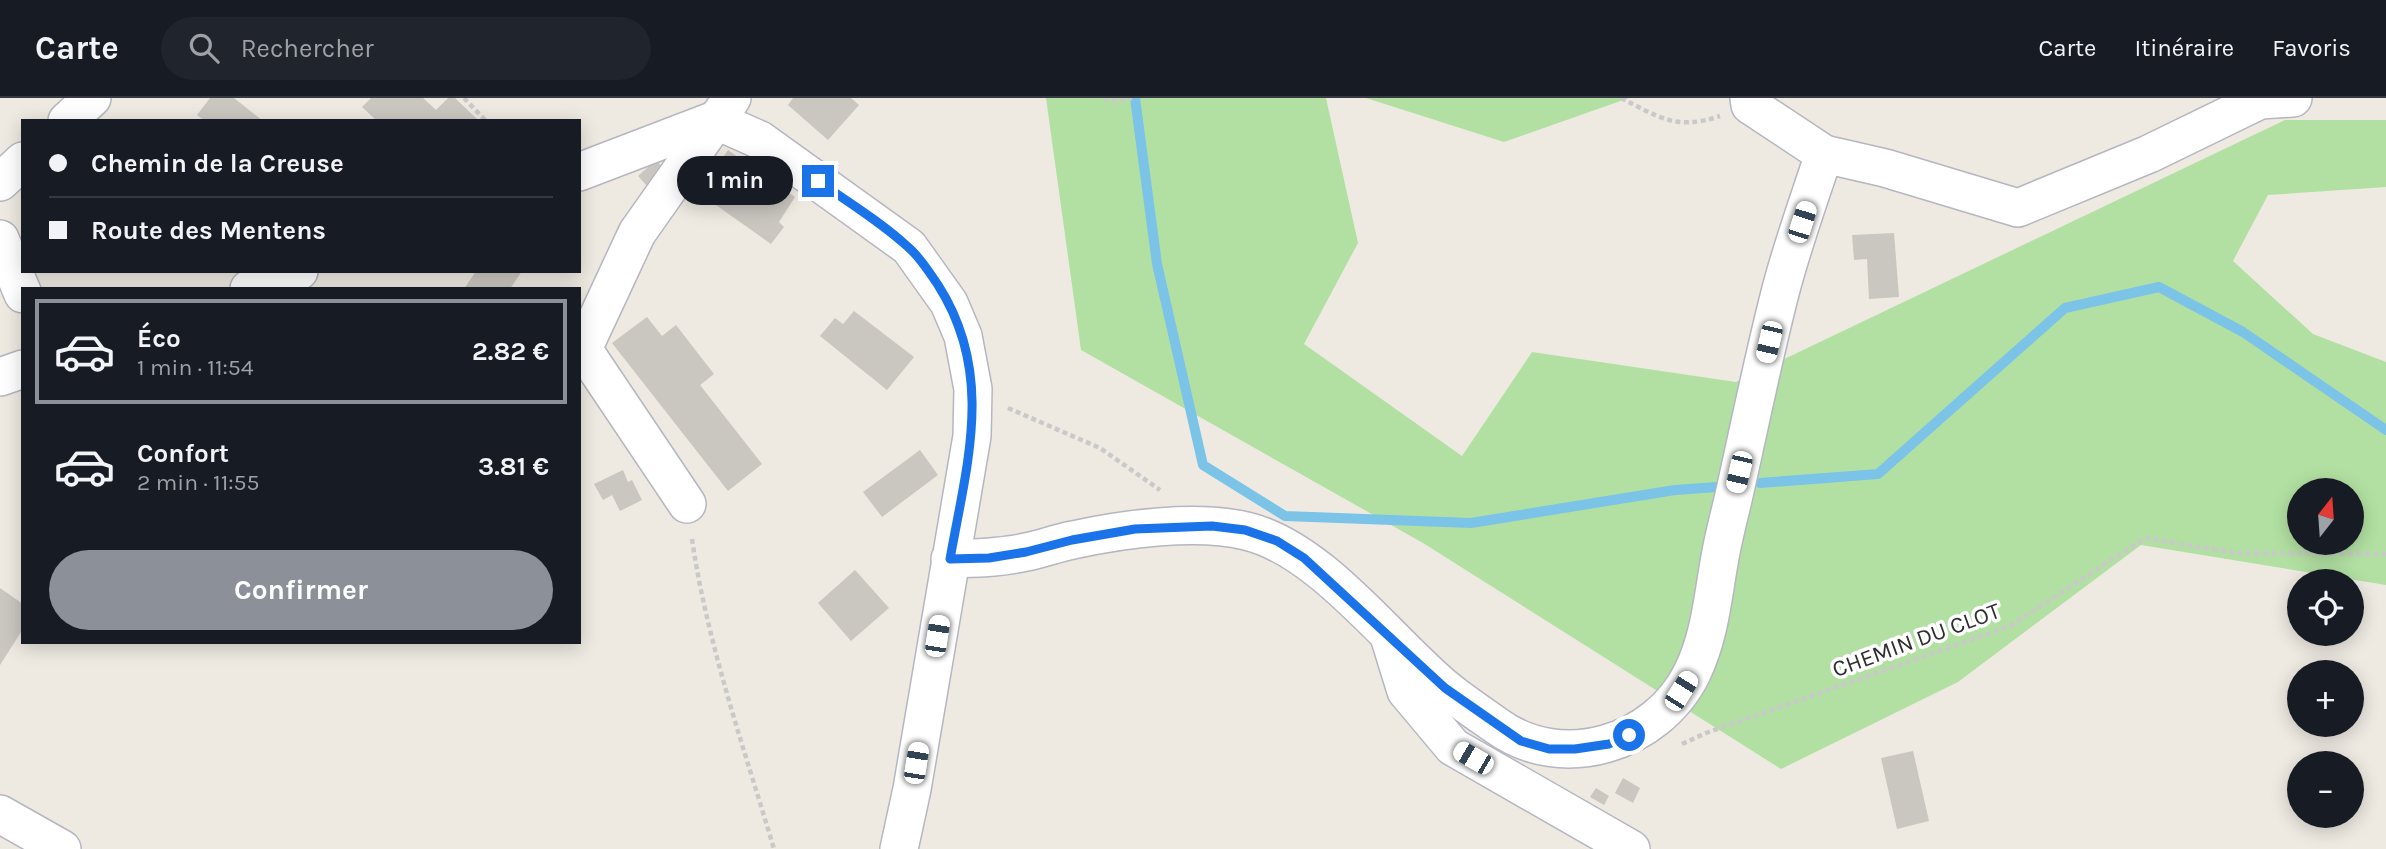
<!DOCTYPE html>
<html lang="fr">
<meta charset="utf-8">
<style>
:root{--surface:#171b24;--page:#20242c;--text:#f1f3f6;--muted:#9ea1a6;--line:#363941;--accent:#8c9099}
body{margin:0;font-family:Karla,sans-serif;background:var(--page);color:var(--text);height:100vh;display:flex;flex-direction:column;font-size:26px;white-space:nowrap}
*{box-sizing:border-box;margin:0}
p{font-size:23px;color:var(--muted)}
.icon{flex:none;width:38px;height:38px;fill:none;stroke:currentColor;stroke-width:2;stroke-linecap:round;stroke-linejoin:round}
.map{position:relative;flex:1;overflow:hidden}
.sheet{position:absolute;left:21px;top:189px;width:560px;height:357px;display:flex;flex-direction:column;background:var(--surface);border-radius:0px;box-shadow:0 4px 18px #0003}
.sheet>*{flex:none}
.top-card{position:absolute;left:21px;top:21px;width:560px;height:154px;border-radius:0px;box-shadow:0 4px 18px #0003;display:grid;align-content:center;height:154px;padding:0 28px;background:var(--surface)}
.needle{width:46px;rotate:17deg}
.tools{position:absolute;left:2287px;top:380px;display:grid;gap:14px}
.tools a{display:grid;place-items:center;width:77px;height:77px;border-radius:50%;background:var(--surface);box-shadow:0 4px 18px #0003;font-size:35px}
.end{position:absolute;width:32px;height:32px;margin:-16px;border:9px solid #1a73e8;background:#fff;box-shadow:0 0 0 4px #fff}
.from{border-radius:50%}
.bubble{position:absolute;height:49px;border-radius:24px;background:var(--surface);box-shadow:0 4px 18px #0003;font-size:23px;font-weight:700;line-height:49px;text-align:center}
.car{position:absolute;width:21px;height:42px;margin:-21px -10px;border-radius:9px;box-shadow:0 0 5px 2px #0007;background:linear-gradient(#fff 24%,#345 0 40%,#fff 0 76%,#345 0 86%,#fff 0)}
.top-card b{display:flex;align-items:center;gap:24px;height:66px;font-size:26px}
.top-card b+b{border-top:2px solid var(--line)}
.top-card i{width:18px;height:18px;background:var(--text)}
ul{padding:12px 0 0;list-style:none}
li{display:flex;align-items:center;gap:21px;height:105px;margin:0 14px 10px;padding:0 14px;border:4px solid transparent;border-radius:0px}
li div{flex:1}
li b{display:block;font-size:26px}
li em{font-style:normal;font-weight:700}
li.current{border-color:var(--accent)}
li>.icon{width:63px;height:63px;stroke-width:1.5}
.action{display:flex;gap:14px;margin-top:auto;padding:14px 28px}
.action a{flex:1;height:80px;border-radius:42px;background:var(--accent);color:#fff;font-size:28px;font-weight:700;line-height:80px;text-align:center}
header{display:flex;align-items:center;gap:42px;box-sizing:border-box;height:98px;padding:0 35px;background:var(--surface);border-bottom:2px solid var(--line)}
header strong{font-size:33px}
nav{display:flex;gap:38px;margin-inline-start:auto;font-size:24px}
.search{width:490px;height:63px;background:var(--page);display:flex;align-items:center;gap:18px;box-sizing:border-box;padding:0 24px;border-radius:38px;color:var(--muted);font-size:26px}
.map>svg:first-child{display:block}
</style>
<header>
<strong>Carte</strong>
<div class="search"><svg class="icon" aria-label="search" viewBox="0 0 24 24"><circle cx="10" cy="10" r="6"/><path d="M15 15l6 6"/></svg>Rechercher</div>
<nav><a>Carte</a><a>Itinéraire</a><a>Favoris</a></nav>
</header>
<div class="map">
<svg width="2386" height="751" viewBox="0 0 2386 751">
<rect width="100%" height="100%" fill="#eeeae2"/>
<g fill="#b2e0a2" fill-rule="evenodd">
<path d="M1046 0H1326L1358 145 1304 246 1462 358 1532 254 1736 284 2285 22H2386V89L2268 97 2233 163 2313 236 2386 264V487L2141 447 1958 584 1781 671 1423 445 1081 252ZM2300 392H2352V444H2300Z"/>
<polygon points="1366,0 1629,0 1504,44"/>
</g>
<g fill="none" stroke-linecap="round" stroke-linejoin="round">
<g stroke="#7cc3e8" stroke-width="10">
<polyline points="1135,0 1157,166 1203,367 1285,418 1471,425 1675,392 1717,389"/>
<polyline points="1760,385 1878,376 2065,210 2159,189 2243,234 2386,332"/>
</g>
</g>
<g fill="#cac6c0">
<polygon points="210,0 234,0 263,23 205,23 197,17"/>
<polygon points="371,0 423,0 436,12 448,0 455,0 479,23 377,23 362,9"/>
<polygon points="793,0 851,0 859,7 828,42 788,7"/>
<polygon points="728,52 795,99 779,124 784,129 771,146 699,95"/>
<polygon points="656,62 665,72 647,88 638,78"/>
<polygon points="1894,135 1899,199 1869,201 1867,161 1854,162 1852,137"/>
<polygon points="476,173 522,173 510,191 464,191"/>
<polygon points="854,213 914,259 887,292 820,238 835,220 843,226"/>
<polygon points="647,219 662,238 676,227 714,276 700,287 762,366 728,393 612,245"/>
<polygon points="920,352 938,377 882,419 863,394"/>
<polygon points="623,372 628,384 632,382 642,402 620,413 612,397 603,402 594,386"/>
<polygon points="855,472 889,510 851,543 818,505"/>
<polygon points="0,490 23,506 23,531 0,567"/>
<polygon points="1913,653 1929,723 1897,731 1881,660"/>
<polygon points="1623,680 1640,690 1633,705 1615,695"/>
<polygon points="1596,690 1609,698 1604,707 1590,699"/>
</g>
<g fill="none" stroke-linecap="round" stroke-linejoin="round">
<defs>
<g id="minor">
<polyline points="1749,0 1750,7 1824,56"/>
<polyline points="67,23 92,0"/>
<polyline points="579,74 715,22 760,42 909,149 949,205 963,238 973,291 972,338 912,691 899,751"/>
<polyline points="0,84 23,63"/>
<polyline points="0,141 23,196"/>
<polyline points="249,191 299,173"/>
<polyline points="0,279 23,271"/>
<polyline points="687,406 583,251 637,135 732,0"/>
<path d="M950 461C975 460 1001 460 1026 454 1042 451 1057 445 1073 442 1123 431 1196 421 1246 433 1320 450 1388 543 1446 591 1462 604 1480 616 1497 628 1562 675 1657 646 1692 575 1711 536 1713 495 1721 454 1724 438 1728 422 1732 406 1748 336 1762 265 1780 195 1792 148 1809 102 1824 56L1885 70 2018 110 2149 56 2260 2 2293 0"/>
<polyline points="1389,538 1406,593 1453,649 1631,751"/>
<polyline points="0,716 62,751"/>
</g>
</defs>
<use href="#minor" stroke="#b5b6c0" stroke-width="40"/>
<g stroke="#c9c9c9" stroke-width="4.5" stroke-dasharray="5 3.5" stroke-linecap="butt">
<polyline points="464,0 486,23"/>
<polyline points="1104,0 1114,3 1132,0"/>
<path d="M1621 0C1659 19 1676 33 1720 18"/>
<polyline points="1008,310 1100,350 1160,392"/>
<path d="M692 441C707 545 744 650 774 751"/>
<polyline points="1682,646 1706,635 2010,528 2145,440 2236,455 2386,456"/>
</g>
<use href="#minor" stroke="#fff" stroke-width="37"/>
</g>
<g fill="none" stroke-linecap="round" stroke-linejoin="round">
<path stroke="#1a73e8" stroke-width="9" d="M818 83C848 104 881 124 908 149 920 159 929 174 938 187 995 276 967 365 950 461L989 460 1026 454 1072 442 1135 431 1212 428 1245 432 1277 443 1304 460 1445 590 1521 643 1549 651H1575L1609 646 1629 637"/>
</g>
<g text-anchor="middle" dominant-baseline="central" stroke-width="7" stroke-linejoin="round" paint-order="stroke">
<g font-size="23" fill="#2e2e2e" stroke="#fff">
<text transform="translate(1916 542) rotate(-20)">CHEMIN DU CLOT</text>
</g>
</g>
</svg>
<div class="tools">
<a><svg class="needle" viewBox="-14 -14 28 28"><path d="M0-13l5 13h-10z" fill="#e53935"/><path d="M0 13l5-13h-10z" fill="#9ea1a6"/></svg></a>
<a><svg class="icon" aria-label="locate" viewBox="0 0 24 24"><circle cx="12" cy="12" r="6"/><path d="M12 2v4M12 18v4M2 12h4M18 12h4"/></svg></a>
<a>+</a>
<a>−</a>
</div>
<i class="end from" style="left:1629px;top:637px"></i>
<i class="end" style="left:818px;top:83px"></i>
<div class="bubble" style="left:677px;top:58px;width:116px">1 min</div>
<i class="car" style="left:1802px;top:124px;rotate:18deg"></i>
<i class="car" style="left:1769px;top:244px;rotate:193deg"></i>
<i class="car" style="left:1739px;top:374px;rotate:193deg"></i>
<i class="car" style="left:937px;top:538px;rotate:9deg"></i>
<i class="car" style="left:1681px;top:593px;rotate:32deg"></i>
<i class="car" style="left:1473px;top:660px;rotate:300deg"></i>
<i class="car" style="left:916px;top:665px;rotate:9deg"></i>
<div class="top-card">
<b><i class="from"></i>Chemin de la Creuse</b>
<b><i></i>Route des Mentens</b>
</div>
<section class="sheet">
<ul>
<li class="current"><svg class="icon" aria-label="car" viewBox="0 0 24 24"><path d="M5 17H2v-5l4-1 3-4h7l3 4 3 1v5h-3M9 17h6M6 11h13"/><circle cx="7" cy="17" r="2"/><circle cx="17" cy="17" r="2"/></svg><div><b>Éco</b><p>1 min · 11:54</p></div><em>2.82 €</em></li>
<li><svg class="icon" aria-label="car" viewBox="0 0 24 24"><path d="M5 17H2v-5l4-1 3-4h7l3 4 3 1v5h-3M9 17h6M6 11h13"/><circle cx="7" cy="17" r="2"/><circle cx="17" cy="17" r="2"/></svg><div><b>Confort</b><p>2 min · 11:55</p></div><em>3.81 €</em></li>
</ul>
<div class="action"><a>Confirmer</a></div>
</section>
</div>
